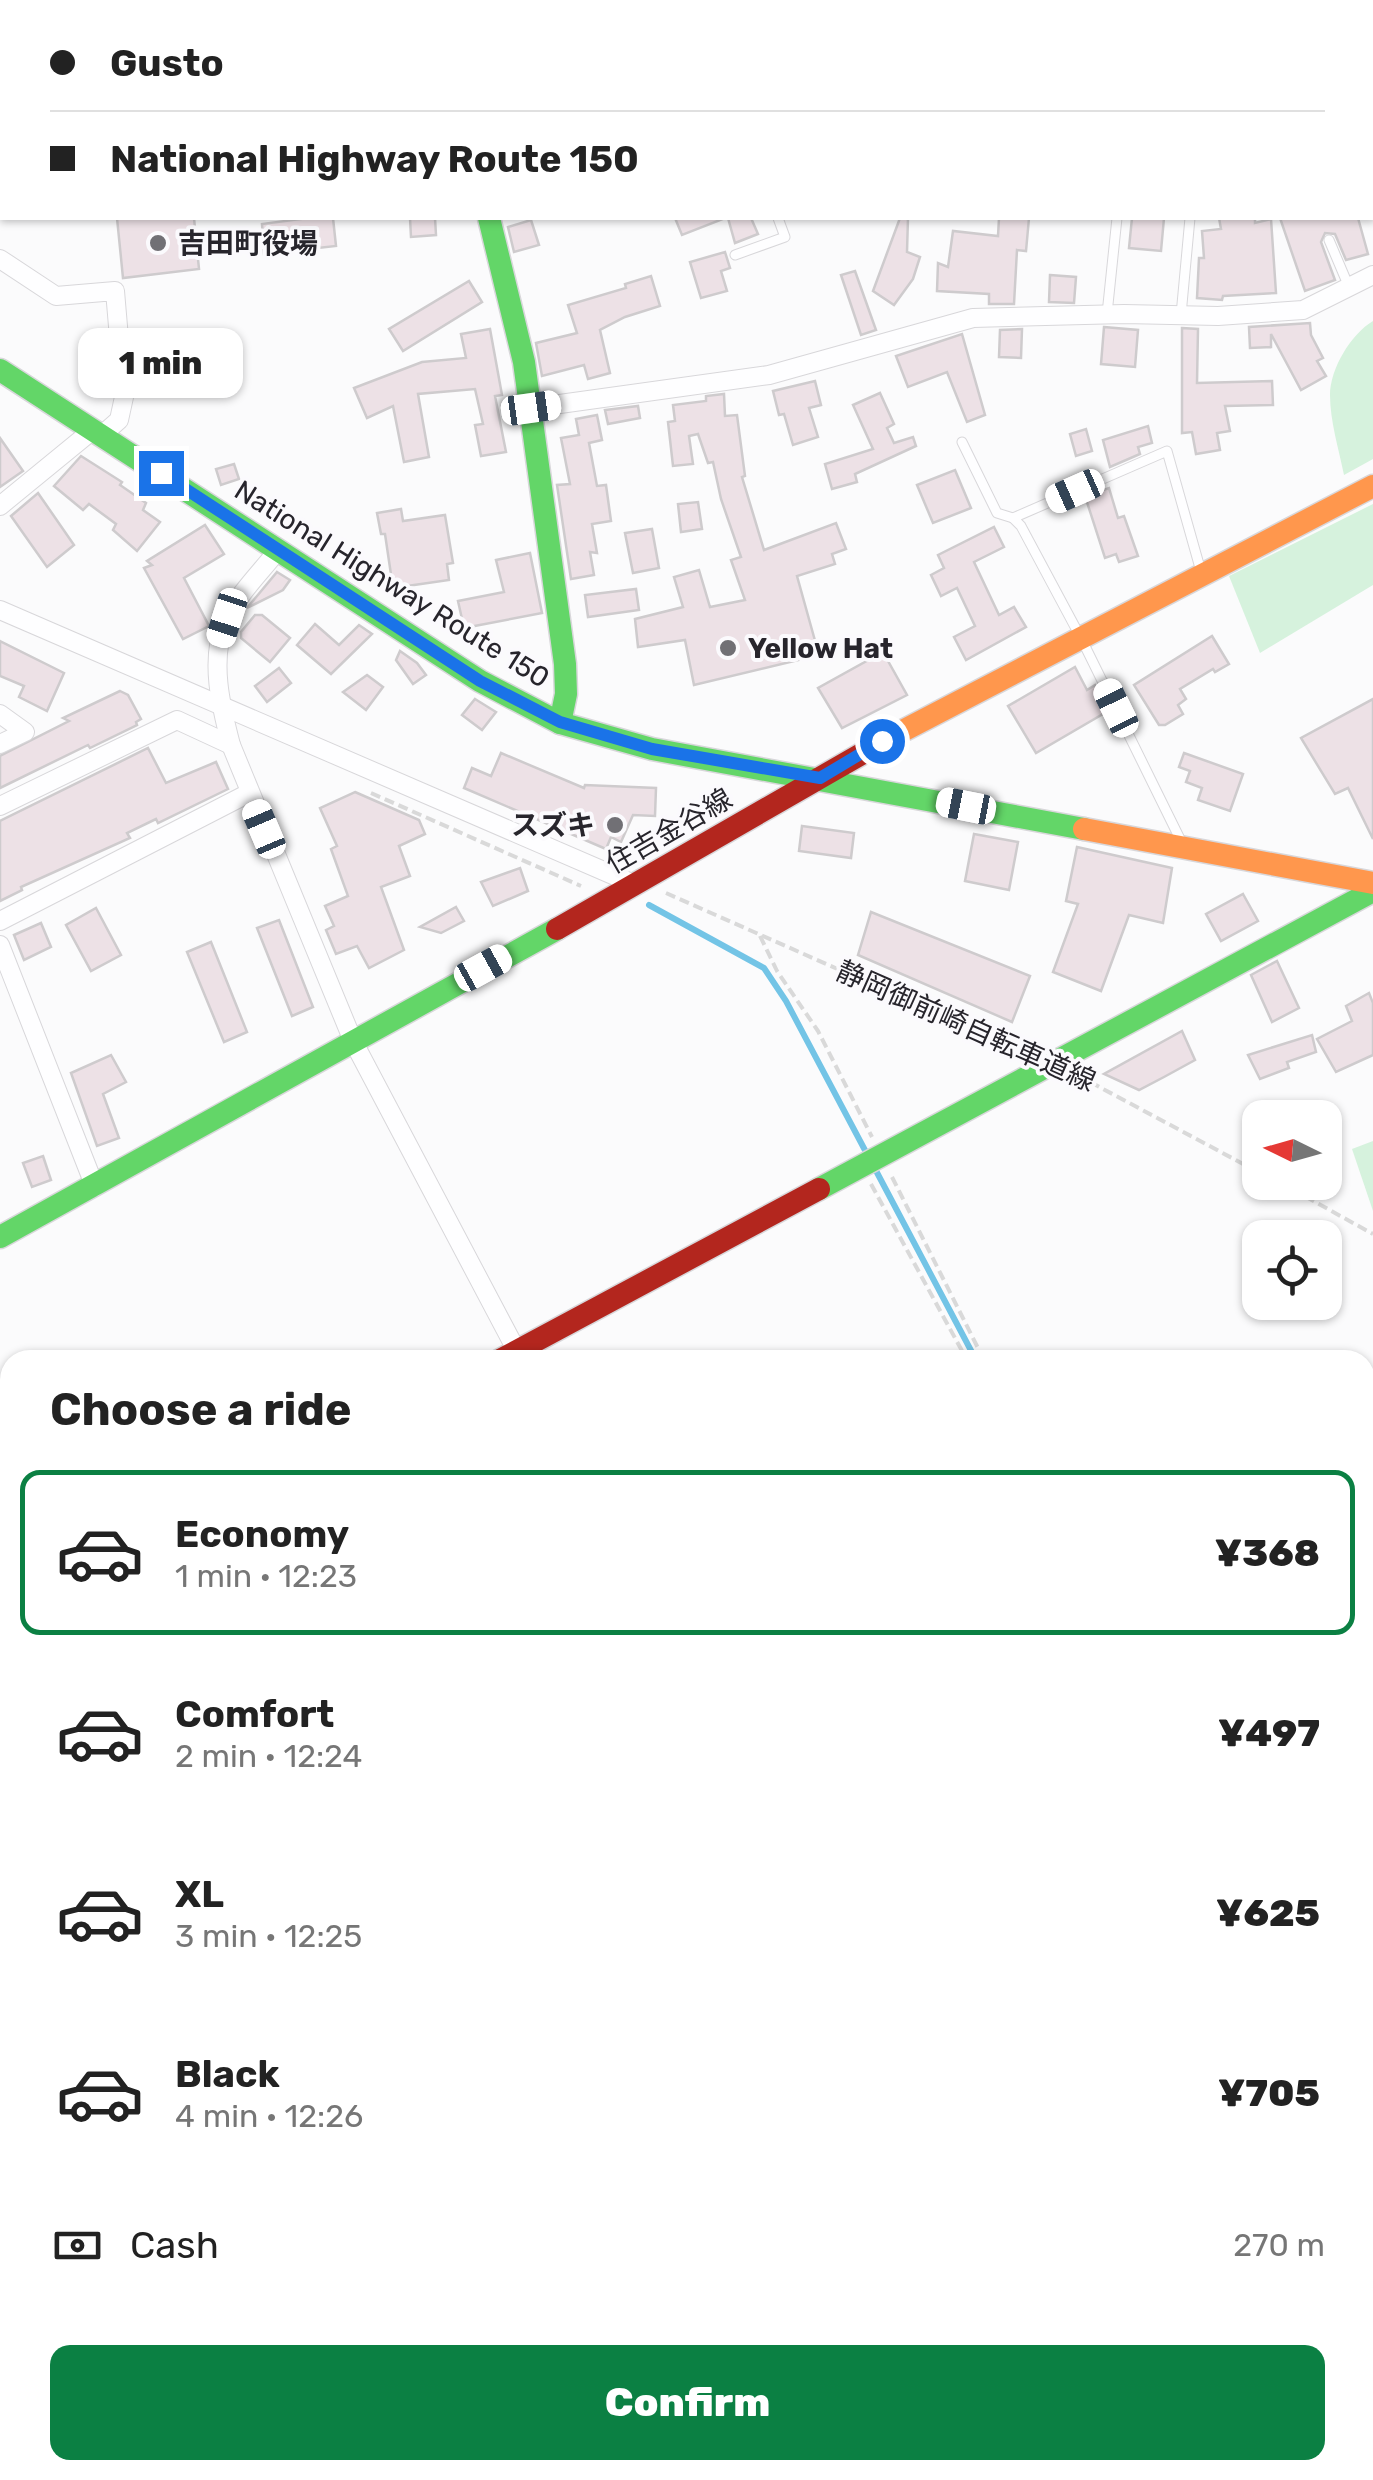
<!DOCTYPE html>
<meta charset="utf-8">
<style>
:root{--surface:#fff;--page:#f6f6f6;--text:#222;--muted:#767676;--line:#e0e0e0;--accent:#0b8043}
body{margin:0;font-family:Rubik,"Noto Sans JP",sans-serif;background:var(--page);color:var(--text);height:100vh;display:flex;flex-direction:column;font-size:38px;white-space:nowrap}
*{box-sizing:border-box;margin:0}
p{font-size:32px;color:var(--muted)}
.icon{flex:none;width:55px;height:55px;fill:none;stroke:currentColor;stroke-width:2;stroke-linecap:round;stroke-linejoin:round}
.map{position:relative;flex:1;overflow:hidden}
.side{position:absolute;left:0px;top:1350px;width:1375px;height:1130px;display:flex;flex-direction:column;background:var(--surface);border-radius:30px 30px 0 0;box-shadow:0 2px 8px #0004}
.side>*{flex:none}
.banner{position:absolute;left:0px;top:0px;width:1375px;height:220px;box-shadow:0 2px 8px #0004;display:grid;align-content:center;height:220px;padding:0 50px;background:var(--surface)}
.needle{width:65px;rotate:275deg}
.tools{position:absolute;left:1242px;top:1100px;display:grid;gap:20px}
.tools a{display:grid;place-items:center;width:100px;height:100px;border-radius:20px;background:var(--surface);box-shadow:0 2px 8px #0004;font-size:50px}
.end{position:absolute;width:45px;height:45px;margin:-22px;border:12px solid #1a73e8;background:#fff;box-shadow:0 0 0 5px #fff}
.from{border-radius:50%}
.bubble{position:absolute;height:70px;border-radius:20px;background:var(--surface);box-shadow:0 2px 8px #0004;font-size:32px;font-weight:800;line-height:70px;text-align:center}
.car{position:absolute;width:30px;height:60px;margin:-30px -15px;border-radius:12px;box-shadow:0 0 8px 2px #0007;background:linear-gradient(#fff 24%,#345 0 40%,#fff 0 76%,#345 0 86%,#fff 0)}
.banner b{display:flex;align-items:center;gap:35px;height:95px;font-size:38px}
.banner b+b{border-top:2px solid var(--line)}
.banner i{width:25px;height:25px;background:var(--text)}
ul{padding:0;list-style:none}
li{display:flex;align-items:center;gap:30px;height:165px;margin:0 20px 15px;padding:0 30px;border:5px solid transparent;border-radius:20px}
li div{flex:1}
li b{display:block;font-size:38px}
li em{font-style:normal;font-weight:800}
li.current{border-color:var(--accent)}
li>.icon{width:90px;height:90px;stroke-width:1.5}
h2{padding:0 50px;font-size:45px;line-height:120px}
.pay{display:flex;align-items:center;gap:25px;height:110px;padding:0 50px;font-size:38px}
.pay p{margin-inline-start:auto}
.action{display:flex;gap:20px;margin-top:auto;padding:20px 50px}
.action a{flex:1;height:115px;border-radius:20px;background:var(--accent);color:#fff;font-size:40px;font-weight:800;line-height:115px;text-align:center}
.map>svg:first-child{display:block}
</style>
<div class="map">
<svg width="1373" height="2480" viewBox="0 0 1373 2480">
<rect width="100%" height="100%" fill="#fbfbfc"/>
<g fill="#d6f2dd">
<polygon points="762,0 1071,0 1072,2 762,2"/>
<path d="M1373 321V459L1344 475C1339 450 1330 421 1330 395 1330 369 1351 334 1373 321Z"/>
<polygon points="1373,504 1373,585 1260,653 1229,576"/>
<polygon points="1373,1141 1373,1211 1352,1149"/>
</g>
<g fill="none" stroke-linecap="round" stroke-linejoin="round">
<g stroke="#73c4e6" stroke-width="6">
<polyline points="649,905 764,968 786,1001 867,1154"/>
<polyline points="873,1165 976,1360"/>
<polyline points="1365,1669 1373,1674"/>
</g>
</g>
<g fill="#ede1e6" stroke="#cecbcd" stroke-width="2.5">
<polygon points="117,218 194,218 199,269 123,278"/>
<polygon points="308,218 333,218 336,246 264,254 262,224"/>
<polygon points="410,218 435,218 436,235 411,237"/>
<polygon points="675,218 723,218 723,219 682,235"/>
<polygon points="728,218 751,218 758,234 735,243"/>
<polygon points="900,218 908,218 907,252 920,257 913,279 894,305 873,291"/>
<polygon points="999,218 1029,218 1026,251 1017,250 1014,304 989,304 989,294 937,291 938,263 948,267 953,231 998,236"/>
<polygon points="1132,218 1164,218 1161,251 1129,248"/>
<polygon points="1219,218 1255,218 1255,223 1271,219 1276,293 1223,296 1222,300 1197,298 1199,258 1204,258 1202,231 1221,229"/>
<polygon points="1280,218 1358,218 1368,254 1346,260 1335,234 1325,233 1321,242 1335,280 1305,291"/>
<polygon points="531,220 539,245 514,252 508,227"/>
<polygon points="725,252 730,268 721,271 727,291 701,298 690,262"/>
<polygon points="855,271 876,330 861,335 841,275"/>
<polygon points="1050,275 1076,277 1074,303 1049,302"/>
<polygon points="651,276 660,306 625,317 600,330 610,373 588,379 584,365 542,376 536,343 577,333 568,305 626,288 625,284"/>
<polygon points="469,281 482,302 403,351 389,329"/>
<polygon points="1310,323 1311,335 1323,358 1317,361 1326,376 1301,390 1271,334 1271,347 1250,348 1249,327"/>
<polygon points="1104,327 1138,330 1135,367 1101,364"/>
<polygon points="1182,328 1198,329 1197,383 1272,381 1273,405 1225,406 1230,431 1217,433 1220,450 1196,454 1192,432 1182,433"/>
<polygon points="490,329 502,395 495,396 506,452 481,456 475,425 483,424 475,389 418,394 429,457 404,462 393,406 367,418 354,388 422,362 466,358 461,334"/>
<polygon points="1022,329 1021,358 999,357 1000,330"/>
<polygon points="962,334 985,415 967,422 947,372 908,387 896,356"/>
<polygon points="815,381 821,405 809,408 818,437 793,445 784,414 779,415 773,391"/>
<polygon points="880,393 894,424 887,428 894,443 913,437 916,446 855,474 857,482 832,489 825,464 873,449 853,405"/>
<polygon points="724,394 725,416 737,415 745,476 742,477 764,550 836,523 846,549 832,554 835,564 797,576 819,655 694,685 685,640 638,647 635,619 683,607 674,577 699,570 710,607 745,600 731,560 741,557 721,499 713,462 708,463 698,434 689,436 693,464 673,466 668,422 675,421 673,405 706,401 706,396"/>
<polygon points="638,406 640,418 608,424 605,410"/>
<polygon points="597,415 602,440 589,443 597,486 606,485 611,521 592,524 597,553 590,552 594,575 571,579 557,485 570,484 561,438 579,435 576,419"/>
<polygon points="1148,426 1152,443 1138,447 1140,454 1110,467 1103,440"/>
<polygon points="1086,429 1092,451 1076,456 1070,434"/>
<polygon points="0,438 23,471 0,487"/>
<polygon points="81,456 122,482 120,485 146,503 143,510 160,522 137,551 113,530 116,524 89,504 83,510 54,486"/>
<polygon points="234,464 239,479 221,485 216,469"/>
<polygon points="955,470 971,508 933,523 917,485"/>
<polygon points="1109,488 1118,518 1124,516 1138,556 1119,562 1116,554 1105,558 1085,496"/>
<polygon points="38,493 74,545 47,567 11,516"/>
<polygon points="698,502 702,529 681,532 678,504"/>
<polygon points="401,509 403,521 445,515 453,563 447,564 449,580 393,588 385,534 381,534 377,513"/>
<polygon points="205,525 224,554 184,578 209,626 183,639 144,568 152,565 147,561"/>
<polygon points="994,527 1004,547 974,562 999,615 1014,607 1026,627 966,660 954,637 975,626 957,588 941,596 931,575 944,568 938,555"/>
<polygon points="652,529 659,568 633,573 625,533"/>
<polygon points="530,553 542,613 464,628 458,601 504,592 496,560"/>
<polygon points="277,572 290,580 283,590 247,608"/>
<polygon points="636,589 639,610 588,617 585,595"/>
<polygon points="255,615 262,615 290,638 270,662 241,638 241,632"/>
<polygon points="315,624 339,645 359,625 372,634 331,674 297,645"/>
<polygon points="1212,636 1229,664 1215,672 1213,669 1180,689 1186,699 1178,705 1183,714 1165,725 1159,725 1134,685"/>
<polygon points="0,641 64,673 47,711 19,697 24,686 0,676"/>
<polygon points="400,651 417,663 426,675 413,684 396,660"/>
<polygon points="883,652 907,695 842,728 818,688"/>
<polygon points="1075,667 1087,690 1095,685 1108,711 1036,753 1008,706"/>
<polygon points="279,668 291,683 267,702 255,686"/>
<polygon points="367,675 383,687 366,710 343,692"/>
<polygon points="120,691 128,695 141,719 136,722 137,725 90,748 88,745 0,788 0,756 69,721 63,718"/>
<polygon points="475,699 496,712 482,730 462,715"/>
<polygon points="1373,699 1373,839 1348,788 1335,794 1301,738"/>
<polygon points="148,748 166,783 216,762 228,789 158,823 156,819 127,833 130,838 21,887 22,890 0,901 0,821"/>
<polygon points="501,753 584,788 585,785 656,788 655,816 633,815 621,842 611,837 606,849 464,788 472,768 491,776"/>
<polygon points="1184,753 1243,774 1230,811 1198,800 1202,788 1186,782 1190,771 1179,767"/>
<polygon points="355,792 419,820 425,834 399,846 410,876 381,887 404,950 369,968 357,946 336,954 326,930 334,926 325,906 348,896 331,849 337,846 320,808"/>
<polygon points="802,826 854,833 851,858 799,851"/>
<polygon points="974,834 1018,842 1009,890 965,881"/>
<polygon points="1077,847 1172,868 1163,923 1129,915 1101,991 1053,972 1078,904 1066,901"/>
<polygon points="520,868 528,891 493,906 481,882"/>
<polygon points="1243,894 1258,921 1221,941 1206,914"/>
<polygon points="456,907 464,921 441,933 420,927"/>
<polygon points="96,908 121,955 91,971 66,925"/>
<polygon points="871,912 1030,976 1012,1022 858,955"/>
<polygon points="279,920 313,1007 292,1016 257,928"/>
<polygon points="41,923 51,947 24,960 14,935"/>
<polygon points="211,942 247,1032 224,1042 187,952"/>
<polygon points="1277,961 1299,1008 1272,1022 1251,975"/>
<polygon points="1369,993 1373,1003 1373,1055 1336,1072 1317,1039 1352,1021 1346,1006"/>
<polygon points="1182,1031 1195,1060 1164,1077 1139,1090 1104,1074"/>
<polygon points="1312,1035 1316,1052 1287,1062 1289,1068 1260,1079 1248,1055"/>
<polygon points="111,1055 126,1082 103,1094 119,1138 97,1146 71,1073"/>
<polygon points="43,1156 51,1180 32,1187 23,1163"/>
</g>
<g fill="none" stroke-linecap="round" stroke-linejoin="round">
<defs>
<g id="lane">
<polyline points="1329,240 1349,287"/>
<polyline points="735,255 785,237 778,218"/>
<polyline points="1107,314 1117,218"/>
<polyline points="1181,315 1190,218"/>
<polyline points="962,442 997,513 1013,518"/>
<polyline points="1181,841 1081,638 1021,526 1013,518 1167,451 1202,575"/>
</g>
<g id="street">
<polyline points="1303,0 1304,2"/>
<polyline points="0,40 2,40"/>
<polyline points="1372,88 1373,88"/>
<polyline points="0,259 56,296 115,291 124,397 119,420 102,435"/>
<polyline points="531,408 769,375 973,318 1124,314 1218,316 1303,310 1373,275"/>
<polyline points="0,506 94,429"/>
<path d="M278 550C261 572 237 595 226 620 209 659 221 707 231 745L353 1041 521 1359"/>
<polyline points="0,610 636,885"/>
<polyline points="0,714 25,732 0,744"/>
<polyline points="0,806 177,720 231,745"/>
<polyline points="0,921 249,793"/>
<polyline points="0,945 95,1187"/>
<polyline points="0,1788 10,1807"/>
<polyline points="1365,2333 1373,2328"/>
<polyline points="366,2470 372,2480"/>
<polyline points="1088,2480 1107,2470"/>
</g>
<g id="fast">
<polyline points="446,0 447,2"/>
<polyline points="489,218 524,362 565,664 566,694 560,723"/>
<polyline points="0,370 480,681 560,723 652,749 1084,829"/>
<polyline points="819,1189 1373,891"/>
<polyline points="0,1237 557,929"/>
</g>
<g id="slow">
<polyline points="891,737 1373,486"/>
<polyline points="1084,829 1373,883"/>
<polyline points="1365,1614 1373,1610"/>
<polyline points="0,1625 10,1620"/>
</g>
<g id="jam">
<polyline points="557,929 891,737"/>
<polyline points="500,1360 819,1189"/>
<polyline points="0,2334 10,2329"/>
</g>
</defs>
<use href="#lane" stroke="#d8d7da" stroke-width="11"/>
<use href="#street" stroke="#d8d7da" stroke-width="20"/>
<use href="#fast" stroke="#d8d7da" stroke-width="25"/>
<use href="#slow" stroke="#d8d7da" stroke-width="25"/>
<use href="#jam" stroke="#d8d7da" stroke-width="25"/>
<g stroke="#d9d9d9" stroke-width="4" stroke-dasharray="10 5" stroke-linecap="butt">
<polyline points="371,793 581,886"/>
<polyline points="666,893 1027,1053"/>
<polyline points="760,936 777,971 818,1031 872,1137"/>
<polyline points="1077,1075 1260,1173"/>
<polyline points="892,1177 984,1360"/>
<polyline points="1279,1182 1373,1234"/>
<polyline points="871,1184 967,1360"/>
<polyline points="1365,1687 1373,1692"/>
</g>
<use href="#lane" stroke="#fefeff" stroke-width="9"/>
<use href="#street" stroke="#fefeff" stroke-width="18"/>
<use href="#fast" stroke="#63d668" stroke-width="22"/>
<use href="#slow" stroke="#ff974d" stroke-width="22"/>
<use href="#jam" stroke="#b3261e" stroke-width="22"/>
</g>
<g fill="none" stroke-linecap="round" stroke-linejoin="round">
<polyline stroke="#1a73e8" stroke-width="12" points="161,473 480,681 560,722 652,749 820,778 882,741"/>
</g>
<g fill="#717075" stroke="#fbfafd" stroke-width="4">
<circle cx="158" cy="243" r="10"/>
<circle cx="728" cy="648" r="10"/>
<circle cx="615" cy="825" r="10"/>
</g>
<g text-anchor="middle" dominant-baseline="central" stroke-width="8" stroke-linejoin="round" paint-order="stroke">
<g font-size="28" font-weight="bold" fill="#27252c" stroke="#fbfafd" text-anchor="start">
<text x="178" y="243">吉田町役場</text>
<text x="748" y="648">Yellow Hat</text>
<text x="595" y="825" text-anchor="end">スズキ</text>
</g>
<g font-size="28" fill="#27252c" stroke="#fbfafd">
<text transform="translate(392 584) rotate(32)">National Highway Route 150</text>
<text transform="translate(669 831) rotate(-30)">住吉金谷線</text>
<text transform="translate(966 1026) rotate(24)">静岡御前崎自転車道線</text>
</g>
</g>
</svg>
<div class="tools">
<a><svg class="needle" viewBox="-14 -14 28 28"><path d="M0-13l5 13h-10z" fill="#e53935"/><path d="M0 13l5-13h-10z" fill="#767676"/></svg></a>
<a><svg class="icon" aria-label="locate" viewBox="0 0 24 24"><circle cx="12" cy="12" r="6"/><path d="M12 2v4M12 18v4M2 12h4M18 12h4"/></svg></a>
</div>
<i class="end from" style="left:882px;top:741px"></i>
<i class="end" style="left:161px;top:473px"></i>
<div class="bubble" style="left:78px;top:328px;width:165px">1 min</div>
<i class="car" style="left:531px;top:408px;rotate:82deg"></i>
<i class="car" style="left:1075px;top:491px;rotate:246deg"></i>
<i class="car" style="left:227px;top:618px;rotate:198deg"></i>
<i class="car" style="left:1116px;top:708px;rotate:334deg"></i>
<i class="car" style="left:966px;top:806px;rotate:281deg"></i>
<i class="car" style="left:264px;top:829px;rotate:337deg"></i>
<i class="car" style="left:483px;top:968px;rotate:61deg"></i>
<div class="banner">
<b><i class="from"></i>Gusto</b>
<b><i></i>National Highway Route 150</b>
</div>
<section class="side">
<h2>Choose a ride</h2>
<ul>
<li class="current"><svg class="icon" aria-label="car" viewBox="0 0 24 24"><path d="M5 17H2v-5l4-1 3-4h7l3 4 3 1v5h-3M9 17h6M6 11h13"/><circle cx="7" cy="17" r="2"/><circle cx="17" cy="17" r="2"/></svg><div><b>Economy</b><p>1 min · 12:23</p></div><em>¥368</em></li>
<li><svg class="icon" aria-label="car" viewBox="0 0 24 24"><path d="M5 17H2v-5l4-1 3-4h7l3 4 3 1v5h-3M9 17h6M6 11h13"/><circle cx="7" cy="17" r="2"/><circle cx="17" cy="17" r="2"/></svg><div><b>Comfort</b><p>2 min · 12:24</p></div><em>¥497</em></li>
<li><svg class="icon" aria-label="car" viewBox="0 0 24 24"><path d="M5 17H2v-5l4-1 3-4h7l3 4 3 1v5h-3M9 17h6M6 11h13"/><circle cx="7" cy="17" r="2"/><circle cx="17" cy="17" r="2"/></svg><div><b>XL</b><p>3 min · 12:25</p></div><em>¥625</em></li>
<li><svg class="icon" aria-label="car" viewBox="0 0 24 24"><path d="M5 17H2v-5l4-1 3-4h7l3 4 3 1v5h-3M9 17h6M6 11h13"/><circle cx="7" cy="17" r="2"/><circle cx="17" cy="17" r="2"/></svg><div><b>Black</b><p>4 min · 12:26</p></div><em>¥705</em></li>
</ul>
<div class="pay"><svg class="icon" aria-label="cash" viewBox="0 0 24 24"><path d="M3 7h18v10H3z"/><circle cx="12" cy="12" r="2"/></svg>Cash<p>270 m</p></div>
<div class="action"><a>Confirm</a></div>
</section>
</div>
